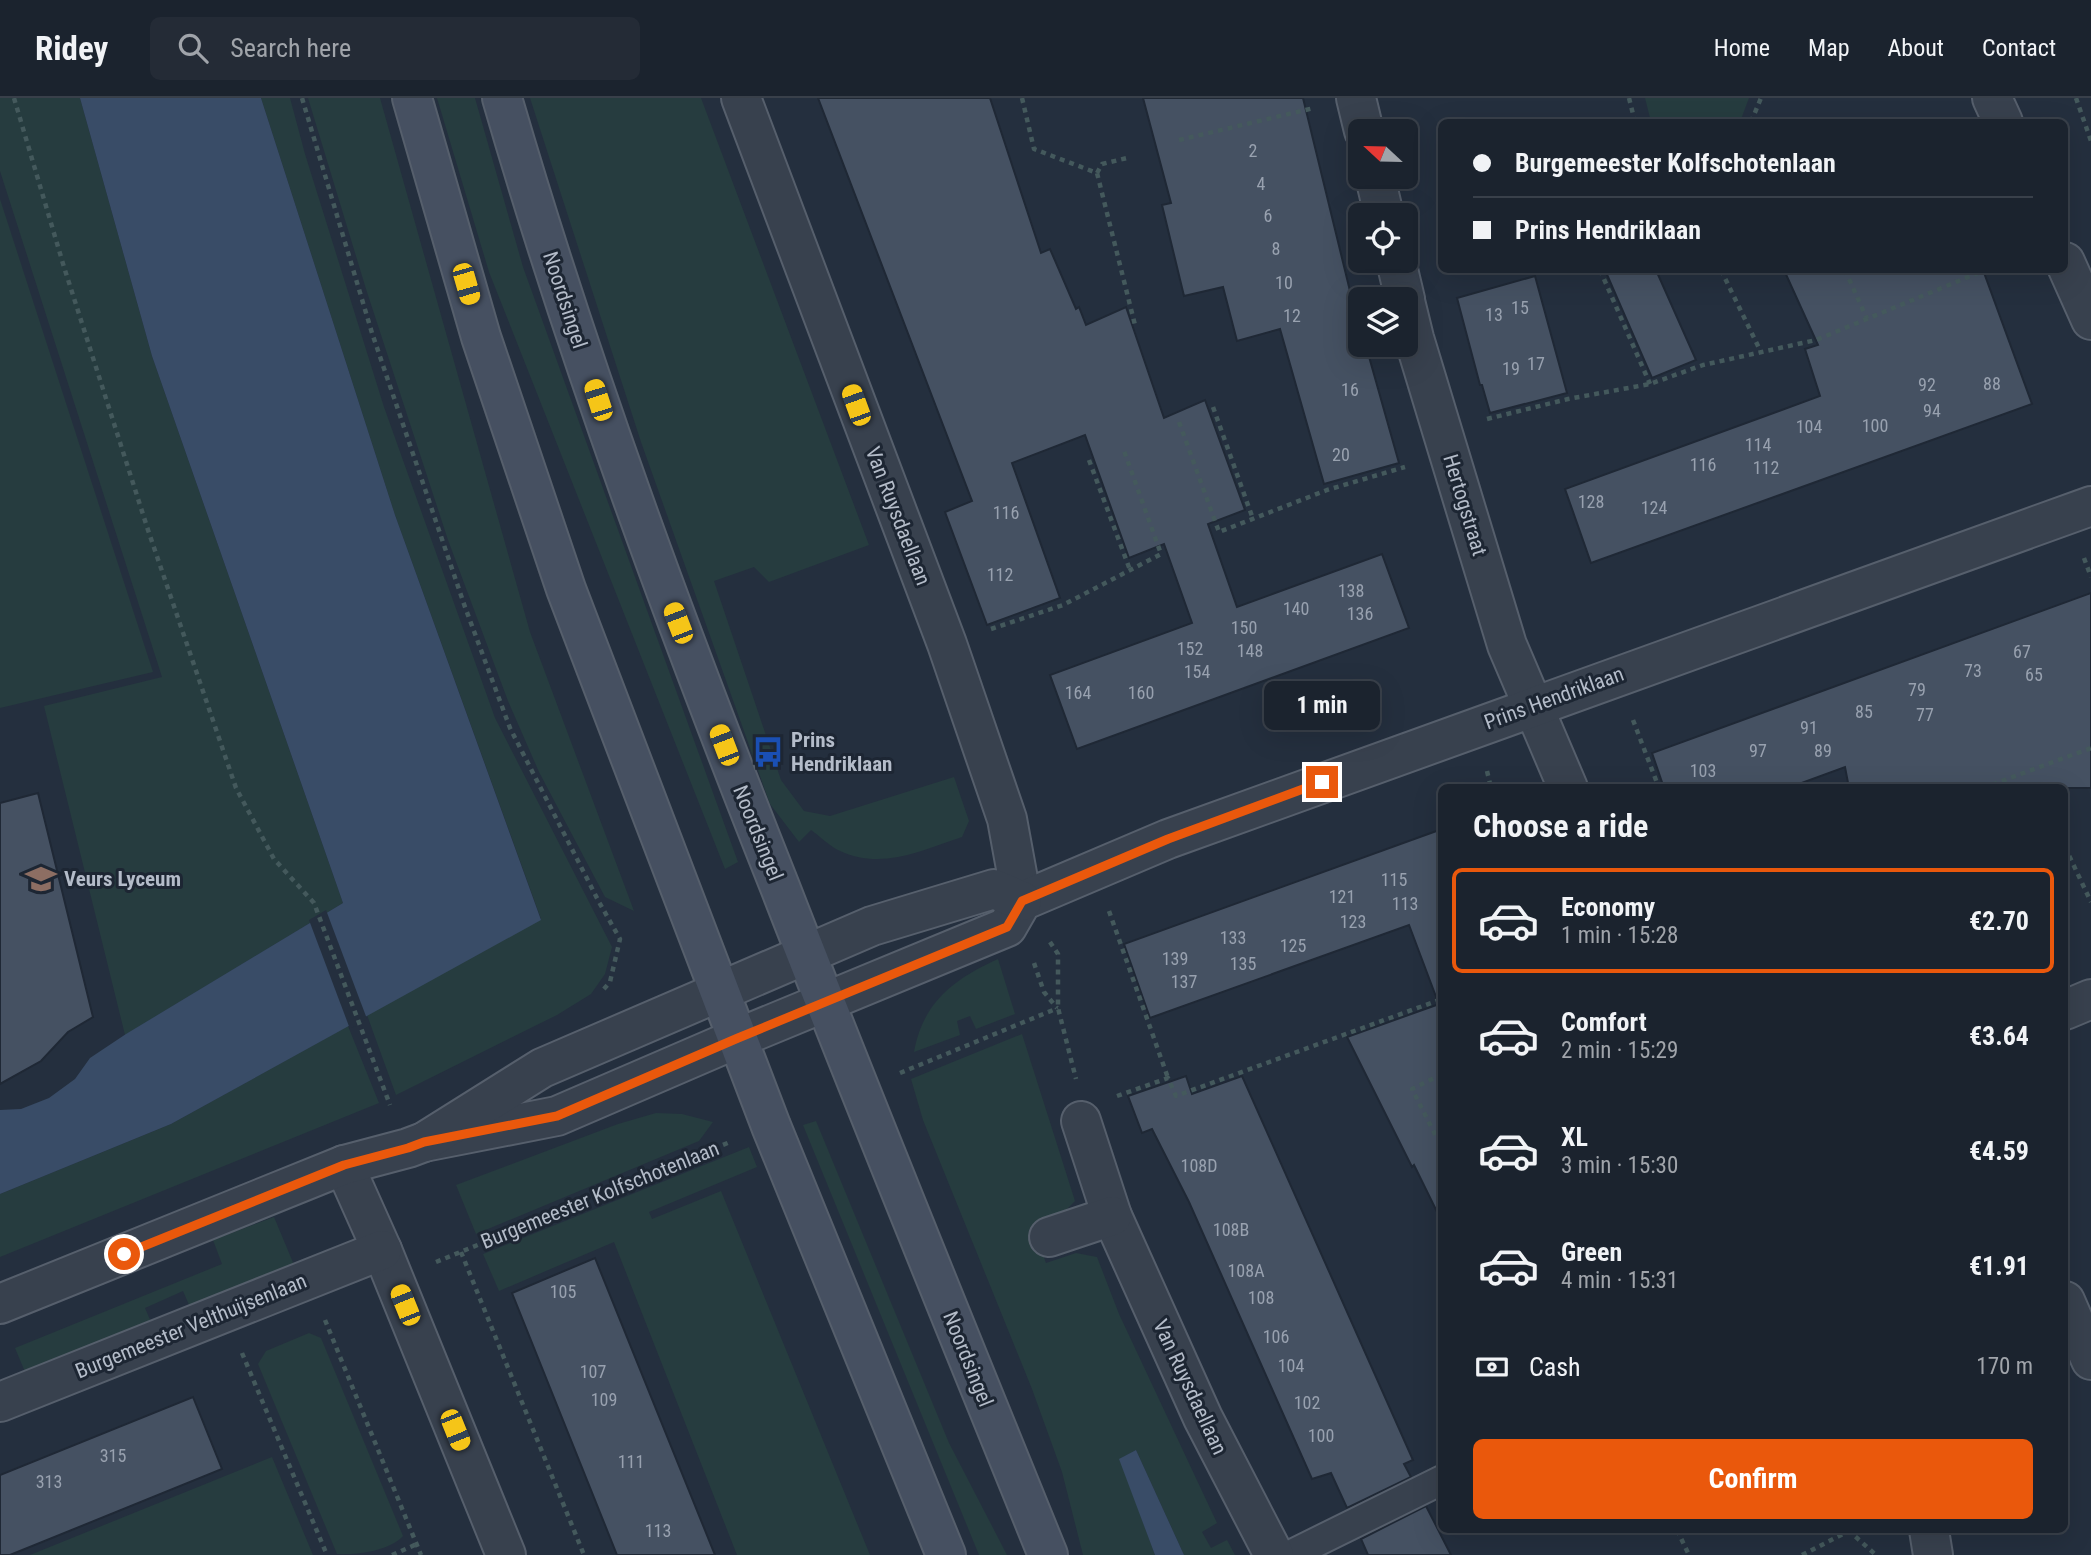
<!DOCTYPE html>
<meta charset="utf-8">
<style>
:root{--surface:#1b232e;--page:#242b36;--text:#f1f3f6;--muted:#a0a4aa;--line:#39404a;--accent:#ea580c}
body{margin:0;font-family:"Roboto Condensed",sans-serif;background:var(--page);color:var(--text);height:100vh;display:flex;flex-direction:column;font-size:26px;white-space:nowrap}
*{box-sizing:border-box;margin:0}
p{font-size:23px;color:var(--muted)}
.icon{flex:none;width:38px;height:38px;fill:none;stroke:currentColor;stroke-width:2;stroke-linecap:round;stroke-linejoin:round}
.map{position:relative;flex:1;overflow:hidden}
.drawer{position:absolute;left:1438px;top:686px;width:630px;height:749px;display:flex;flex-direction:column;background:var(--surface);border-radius:10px;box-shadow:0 7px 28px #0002,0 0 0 2px var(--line)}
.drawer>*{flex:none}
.top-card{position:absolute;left:1438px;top:21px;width:630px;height:154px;border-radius:10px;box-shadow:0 7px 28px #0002,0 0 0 2px var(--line);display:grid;align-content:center;height:154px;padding:0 35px;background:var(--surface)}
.needle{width:46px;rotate:292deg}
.fabs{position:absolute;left:1348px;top:21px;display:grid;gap:14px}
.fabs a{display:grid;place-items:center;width:70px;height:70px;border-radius:10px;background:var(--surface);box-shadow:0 7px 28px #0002,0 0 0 2px var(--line);font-size:35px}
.end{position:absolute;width:32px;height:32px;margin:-16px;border:9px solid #ea580c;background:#fff;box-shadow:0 0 0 4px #fff}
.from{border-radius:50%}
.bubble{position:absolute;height:49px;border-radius:10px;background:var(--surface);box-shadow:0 7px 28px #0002,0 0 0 2px var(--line);font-size:23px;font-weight:700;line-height:49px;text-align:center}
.car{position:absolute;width:21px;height:42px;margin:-21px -10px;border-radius:9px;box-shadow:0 0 5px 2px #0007;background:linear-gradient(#f5c518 24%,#345 0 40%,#f5c518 0 76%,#345 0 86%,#f5c518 0)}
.top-card b{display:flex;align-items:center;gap:24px;height:66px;font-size:26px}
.top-card b+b{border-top:2px solid var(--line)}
.top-card i{width:18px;height:18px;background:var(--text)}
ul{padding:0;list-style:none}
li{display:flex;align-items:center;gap:21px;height:105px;margin:0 14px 10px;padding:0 21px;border:4px solid transparent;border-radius:10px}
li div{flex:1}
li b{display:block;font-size:26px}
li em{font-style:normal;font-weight:700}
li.selected{border-color:var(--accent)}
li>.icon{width:63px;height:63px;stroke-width:1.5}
h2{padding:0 35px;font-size:32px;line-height:84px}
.pay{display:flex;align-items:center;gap:18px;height:77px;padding:0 35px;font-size:26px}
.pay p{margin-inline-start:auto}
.button{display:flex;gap:14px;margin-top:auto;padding:14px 35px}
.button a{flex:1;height:80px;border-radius:10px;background:var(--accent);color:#fff;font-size:28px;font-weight:700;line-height:80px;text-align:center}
header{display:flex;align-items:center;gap:42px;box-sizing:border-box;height:98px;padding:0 35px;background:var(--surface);border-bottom:2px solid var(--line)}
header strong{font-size:33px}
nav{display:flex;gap:38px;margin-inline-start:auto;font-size:24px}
.search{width:490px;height:63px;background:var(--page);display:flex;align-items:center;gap:18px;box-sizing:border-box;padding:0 24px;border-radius:10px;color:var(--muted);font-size:26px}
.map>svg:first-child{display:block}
</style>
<header>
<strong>Ridey</strong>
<div class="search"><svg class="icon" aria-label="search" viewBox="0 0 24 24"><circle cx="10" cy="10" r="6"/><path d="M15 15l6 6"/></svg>Search here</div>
<nav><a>Home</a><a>Map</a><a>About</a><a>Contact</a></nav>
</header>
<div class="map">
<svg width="2091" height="1457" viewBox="0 0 2091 1457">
<rect width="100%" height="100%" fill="#242f3e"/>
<g fill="#263c3f">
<polygon points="0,0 80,0 152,258 343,805 125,937 44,608 162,579 0,73"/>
<polygon points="261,0 290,0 305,56 384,309 495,620 612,849 605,876 591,896 557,917 396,997 367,917 541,821 395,417"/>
<polygon points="308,0 380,0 530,534 634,813 605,799 539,674 508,603 448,442 366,191"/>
<polygon points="437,0 475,0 523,169 738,764 725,771 489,174"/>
<path d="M530 0H701L869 447 769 484 754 469 714 483 781 682 804 713 830 718 954 679 969 723 962 739C919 753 881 773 838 752 828 747 820 738 811 732L799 744 770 706 641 344Z"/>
<polygon points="1645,0 1749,0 1740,24 1651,24"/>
<polygon points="0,101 153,574 0,610"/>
<path d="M998 861 1015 916 976 931 970 918 957 923 960 937 914 954C923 904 954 881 998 861Z"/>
<polygon points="348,928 379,1005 0,1159 0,1096 171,1026"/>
<polygon points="1022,936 1075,1103 1057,1121 1033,1129 1046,1165 1076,1155 1097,1159 1119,1216 1217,1425 1202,1434 1211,1450 1227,1442 1235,1457 1184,1457 1136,1352 1120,1361 1155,1457 1083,1457 1062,1374 1032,1291 923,1022 911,981"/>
<polygon points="656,1015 682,1016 713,1024 699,1043 476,1136 456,1087 618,1026"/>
<polygon points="816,1023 949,1345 1007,1457 979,1457 803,1027"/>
<polygon points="749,1049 757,1069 649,1114 652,1121 721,1093 870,1457 737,1457 614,1144 499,1193 483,1156"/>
<polygon points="274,1119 297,1174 193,1216 183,1193 145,1210 154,1231 28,1281 15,1250 222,1166 213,1142"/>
<path d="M309 1235 321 1240 403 1438C389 1453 357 1457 337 1456L258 1266 266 1253Z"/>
<polygon points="272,1359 313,1457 30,1457"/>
</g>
<g fill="#394c67">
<polygon points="80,0 261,0 395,417 541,822 171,1026 0,1096 0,1012 21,1011 49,1000 75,981 90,960 126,936 343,805 152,258"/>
<polygon points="1136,1352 1184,1457 1155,1457 1119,1361"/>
</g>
<polygon fill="#242f3e" points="326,812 367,921 350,931 309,822"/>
<g fill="#455162" stroke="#1f2835" stroke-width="2">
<polygon points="818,0 990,0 1041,155 1050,151 1076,211 1079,209 1086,227 1126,209 1164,320 1205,302 1245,412 1208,426 1237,509 1382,456 1409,530 1077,651 1050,577 1192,525 1164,446 1129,460 1085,337 1012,365 1060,500 987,527 945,414 972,403"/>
<polygon points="1143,0 1303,0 1360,234 1360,247 1366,248 1399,365 1324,386 1280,231 1237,243 1223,189 1184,198 1162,107 1171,105"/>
<polygon points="1605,172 1656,172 1696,262 1652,280"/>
<polygon points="1784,172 1983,172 2032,306 1591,465 1565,391 1820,298 1805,251 1818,247"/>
<polygon points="1535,178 1567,295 1490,315 1482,287 1480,287 1457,200"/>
<polygon points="2091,495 2091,690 1849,690 1845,669 1788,690 1664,690 1652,655"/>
<polygon points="38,695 93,919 68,934 41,963 0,986 0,705"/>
<polygon points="1442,731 1442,904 1438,904 1409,827 1150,920 1124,846"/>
<polygon points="1442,905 1442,1124 1414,1067 1412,1069 1347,939"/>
<polygon points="1186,978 1192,996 1242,978 1413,1362 1404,1366 1411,1379 1347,1410 1331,1375 1312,1381 1189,1104 1152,1031 1142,1035 1128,998"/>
<polygon points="595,1160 715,1457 617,1457 512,1195"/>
<polygon points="193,1299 222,1371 10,1457 0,1457 0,1377"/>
<polygon points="1426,1408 1451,1457 1368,1457 1361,1441"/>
</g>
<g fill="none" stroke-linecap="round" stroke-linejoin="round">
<defs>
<polyline id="service" points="1290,1457 1442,1382"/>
<g id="minor">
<polyline points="741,0 947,546 1007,721 1022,803"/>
<polyline points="1356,0 1364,33"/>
<polyline points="1992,0 2003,24"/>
<polyline points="1375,79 1384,117"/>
<polyline points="1396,163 1405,201"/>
<polyline points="2065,164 2091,222"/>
<polyline points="1405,203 1414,240 1507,547 1568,690"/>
<polyline points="2065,912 2091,901"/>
<polyline points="1081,1023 1112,1118 1203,1320 1274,1457"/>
<polyline points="424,1044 557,1018 738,940 1007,829 1022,803 1168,741 2091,408"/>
<polyline points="344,1067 382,1152 506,1457"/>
<polyline points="1049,1139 1112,1118"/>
<polyline points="2065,1203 2091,1262"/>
<polyline points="0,1206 344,1067 408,1050 424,1044 542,970 872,828 994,791 1022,803"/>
<polyline points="0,1304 382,1152"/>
<polyline points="1929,1432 1933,1457"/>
</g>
<g id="secondary">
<polyline points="412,0 481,239 566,491 771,1028 946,1457"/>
<path d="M502 0C580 268 677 530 780 789 867 1013 958 1235 1048 1457"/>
</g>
</defs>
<use href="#service" stroke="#565f6c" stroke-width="32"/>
<use href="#minor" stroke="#565f6c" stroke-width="42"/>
<use href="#secondary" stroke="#565f6c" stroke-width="42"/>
<g stroke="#44595c" stroke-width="4.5" stroke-dasharray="5 5" stroke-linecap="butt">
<polyline points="14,0 64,169 148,432 236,690 274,761 314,805 390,1007"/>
<polyline points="302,0 372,235 465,509 510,630 599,804 620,841 610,884 602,893"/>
<polyline points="1022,0 1034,51 1097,75 1135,227"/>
<polyline points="1629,0 1635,24"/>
<polyline points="2076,0 2091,43"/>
<polyline points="1751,24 1761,0"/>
<polyline points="1179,42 1314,10"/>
<polyline points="1097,75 1102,66 1127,60"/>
<polyline points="1600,172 1650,286"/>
<polyline points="1721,172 1761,254"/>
<polyline points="1845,172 1867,221"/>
<polyline points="1213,309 1253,421"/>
<polyline points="1487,321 1568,301 1650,286 1703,267 1816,242 1985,172"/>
<polyline points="1179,324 1219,434 1327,392 1405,369"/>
<polyline points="1089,362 1130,472"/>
<polyline points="2084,460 2091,479"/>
<polyline points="991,531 1063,507 1161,456 1123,350"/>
<polyline points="1633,622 1659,690"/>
<polyline points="1487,673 1491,690"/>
<polyline points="1983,690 2091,650"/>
<polyline points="2065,749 2091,804"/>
<polyline points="1109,813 1168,980"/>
<polyline points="1050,844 1058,856 1058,910 1076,981"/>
<polyline points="1034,865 1044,894 1057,910"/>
<polyline points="900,975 1058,910"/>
<polyline points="1442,976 1412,991 1442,1050"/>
<polyline points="1117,998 1168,980 1176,998 1442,901"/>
<polyline points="461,1154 584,1457"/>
<polyline points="436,1164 730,1044"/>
<polyline points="325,1222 421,1457"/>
<polyline points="242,1255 327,1457"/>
<polyline points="1677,1432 1689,1457"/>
<polyline points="1848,1432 1876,1457"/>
<polyline points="392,1457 417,1446"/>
<polyline points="1802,1457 1849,1433"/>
</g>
<use href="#service" stroke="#38414e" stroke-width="28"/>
<use href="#minor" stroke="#38414e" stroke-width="38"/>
<use href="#secondary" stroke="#465061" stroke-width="38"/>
</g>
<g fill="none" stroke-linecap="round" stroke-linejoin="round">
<polyline stroke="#ea580c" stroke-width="9" points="124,1156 344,1067 408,1050 424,1044 557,1018 738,940 1007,829 1022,803 1168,741 1322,684"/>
</g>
<defs>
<symbol id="bus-bare" viewBox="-9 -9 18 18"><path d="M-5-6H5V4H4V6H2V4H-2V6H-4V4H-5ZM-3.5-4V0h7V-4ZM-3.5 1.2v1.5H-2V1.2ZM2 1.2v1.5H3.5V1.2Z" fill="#1a4fb4" stroke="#1d2633" stroke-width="2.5" paint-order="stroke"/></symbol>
<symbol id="school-bare" viewBox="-9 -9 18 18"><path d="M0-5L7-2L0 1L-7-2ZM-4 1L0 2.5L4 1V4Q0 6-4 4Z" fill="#8d6e63" stroke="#1d2633" stroke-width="2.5" paint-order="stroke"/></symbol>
</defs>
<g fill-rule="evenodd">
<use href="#bus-bare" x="746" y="632" width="44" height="44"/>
<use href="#school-bare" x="19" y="759" width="44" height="44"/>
</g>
<g text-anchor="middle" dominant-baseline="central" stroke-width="6" stroke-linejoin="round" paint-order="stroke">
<g font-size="18" fill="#98a1af">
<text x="1253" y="52">2</text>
<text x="1261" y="85">4</text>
<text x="1268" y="117">6</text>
<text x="1276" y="150">8</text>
<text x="1284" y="184">10</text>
<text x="1520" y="209">15</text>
<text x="1494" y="216">13</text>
<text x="1292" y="217">12</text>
<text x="1536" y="265">17</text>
<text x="1511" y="270">19</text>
<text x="1992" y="285">88</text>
<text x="1927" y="286">92</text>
<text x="1350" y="291">16</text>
<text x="1932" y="312">94</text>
<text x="1875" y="327">100</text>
<text x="1809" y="328">104</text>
<text x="1758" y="346">114</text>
<text x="1341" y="356">20</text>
<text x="1703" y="366">116</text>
<text x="1766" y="369">112</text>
<text x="1591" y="403">128</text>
<text x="1654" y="409">124</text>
<text x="1006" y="414">116</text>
<text x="1000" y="476">112</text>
<text x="1351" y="492">138</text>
<text x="1296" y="510">140</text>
<text x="1360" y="515">136</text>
<text x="1244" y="529">150</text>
<text x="1190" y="550">152</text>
<text x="1250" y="552">148</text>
<text x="2022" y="553">67</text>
<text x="1973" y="572">73</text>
<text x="1197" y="573">154</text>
<text x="2034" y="576">65</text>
<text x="1917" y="591">79</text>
<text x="1078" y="594">164</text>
<text x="1141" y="594">160</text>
<text x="1864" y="613">85</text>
<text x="1925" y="616">77</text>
<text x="1809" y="629">91</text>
<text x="1758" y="652">97</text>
<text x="1823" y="652">89</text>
<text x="1703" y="672">103</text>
<text x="1394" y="781">115</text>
<text x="1342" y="798">121</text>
<text x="1405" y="805">113</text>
<text x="1353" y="823">123</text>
<text x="1233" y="839">133</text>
<text x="1293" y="847">125</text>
<text x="1175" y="860">139</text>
<text x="1243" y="865">135</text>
<text x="1184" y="883">137</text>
<text x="1199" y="1067">108D</text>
<text x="1231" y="1131">108B</text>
<text x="1246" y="1172">108A</text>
<text x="563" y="1193">105</text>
<text x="1261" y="1199">108</text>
<text x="1276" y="1238">106</text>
<text x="1291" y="1267">104</text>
<text x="593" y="1273">107</text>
<text x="604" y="1301">109</text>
<text x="1307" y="1304">102</text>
<text x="1321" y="1337">100</text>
<text x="113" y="1357">315</text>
<text x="631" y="1363">111</text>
<text x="49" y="1383">313</text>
<text x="658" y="1432">113</text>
</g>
<g font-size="21" fill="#b4bcc9" stroke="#1d2633">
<text transform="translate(565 202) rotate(72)">Noordsingel</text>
<text transform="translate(1465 407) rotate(73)">Hertogstraat</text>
<text transform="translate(898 418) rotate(69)">Van Ruysdaellaan</text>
<text transform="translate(1554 600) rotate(-20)">Prins Hendriklaan</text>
<text transform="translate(758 735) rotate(68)">Noordsingel</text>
<text transform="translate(600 1097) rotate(-22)">Burgemeester Kolfschotenlaan</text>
<text transform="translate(191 1228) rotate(-22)">Burgemeester Velthuijsenlaan</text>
<text transform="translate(968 1261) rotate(68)">Noordsingel</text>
<text transform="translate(1190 1289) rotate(65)">Van Ruysdaellaan</text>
</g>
<g font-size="21" font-weight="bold" fill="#b4bcc9" stroke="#1d2633" text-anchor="start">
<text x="791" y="642">Prins<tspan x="791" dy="24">Hendriklaan</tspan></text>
<text x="64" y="781">Veurs Lyceum</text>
</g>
</g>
</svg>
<div class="fabs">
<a><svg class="needle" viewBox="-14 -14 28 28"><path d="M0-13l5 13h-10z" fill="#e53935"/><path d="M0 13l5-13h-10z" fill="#a0a4aa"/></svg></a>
<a><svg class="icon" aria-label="locate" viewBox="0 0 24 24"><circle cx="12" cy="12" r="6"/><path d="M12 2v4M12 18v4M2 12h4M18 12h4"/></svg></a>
<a><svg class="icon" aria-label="layers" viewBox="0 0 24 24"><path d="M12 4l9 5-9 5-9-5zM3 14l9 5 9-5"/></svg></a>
</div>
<i class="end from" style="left:124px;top:1156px"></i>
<i class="end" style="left:1322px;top:684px"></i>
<div class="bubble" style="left:1264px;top:583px;width:116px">1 min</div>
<i class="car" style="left:466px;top:186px;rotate:164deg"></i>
<i class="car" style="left:598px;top:302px;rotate:342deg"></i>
<i class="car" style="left:856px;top:307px;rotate:340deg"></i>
<i class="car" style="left:678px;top:525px;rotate:339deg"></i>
<i class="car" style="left:724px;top:647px;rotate:339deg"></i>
<i class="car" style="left:405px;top:1207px;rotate:338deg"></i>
<i class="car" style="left:455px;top:1332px;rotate:158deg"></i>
<div class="top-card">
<b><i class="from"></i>Burgemeester Kolfschotenlaan</b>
<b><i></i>Prins Hendriklaan</b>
</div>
<section class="drawer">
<h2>Choose a ride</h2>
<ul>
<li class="selected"><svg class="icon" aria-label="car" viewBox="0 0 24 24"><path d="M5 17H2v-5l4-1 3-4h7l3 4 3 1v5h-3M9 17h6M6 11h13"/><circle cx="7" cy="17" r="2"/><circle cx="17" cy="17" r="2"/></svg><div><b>Economy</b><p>1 min · 15:28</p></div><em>€2.70</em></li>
<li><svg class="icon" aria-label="car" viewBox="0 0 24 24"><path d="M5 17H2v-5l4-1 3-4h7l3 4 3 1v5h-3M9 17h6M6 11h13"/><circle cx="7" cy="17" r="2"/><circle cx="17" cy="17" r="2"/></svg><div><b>Comfort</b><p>2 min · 15:29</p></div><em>€3.64</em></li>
<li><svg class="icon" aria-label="car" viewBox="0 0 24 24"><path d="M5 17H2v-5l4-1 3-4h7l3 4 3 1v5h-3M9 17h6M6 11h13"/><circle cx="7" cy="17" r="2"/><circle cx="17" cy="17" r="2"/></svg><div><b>XL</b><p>3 min · 15:30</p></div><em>€4.59</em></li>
<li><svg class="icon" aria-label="car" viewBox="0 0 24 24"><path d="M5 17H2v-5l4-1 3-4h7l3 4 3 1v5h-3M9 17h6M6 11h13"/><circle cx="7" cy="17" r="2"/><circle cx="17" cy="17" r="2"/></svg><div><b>Green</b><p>4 min · 15:31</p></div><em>€1.91</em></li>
</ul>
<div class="pay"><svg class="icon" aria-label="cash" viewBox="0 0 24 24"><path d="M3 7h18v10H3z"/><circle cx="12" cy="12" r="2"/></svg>Cash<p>170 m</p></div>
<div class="button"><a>Confirm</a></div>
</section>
</div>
